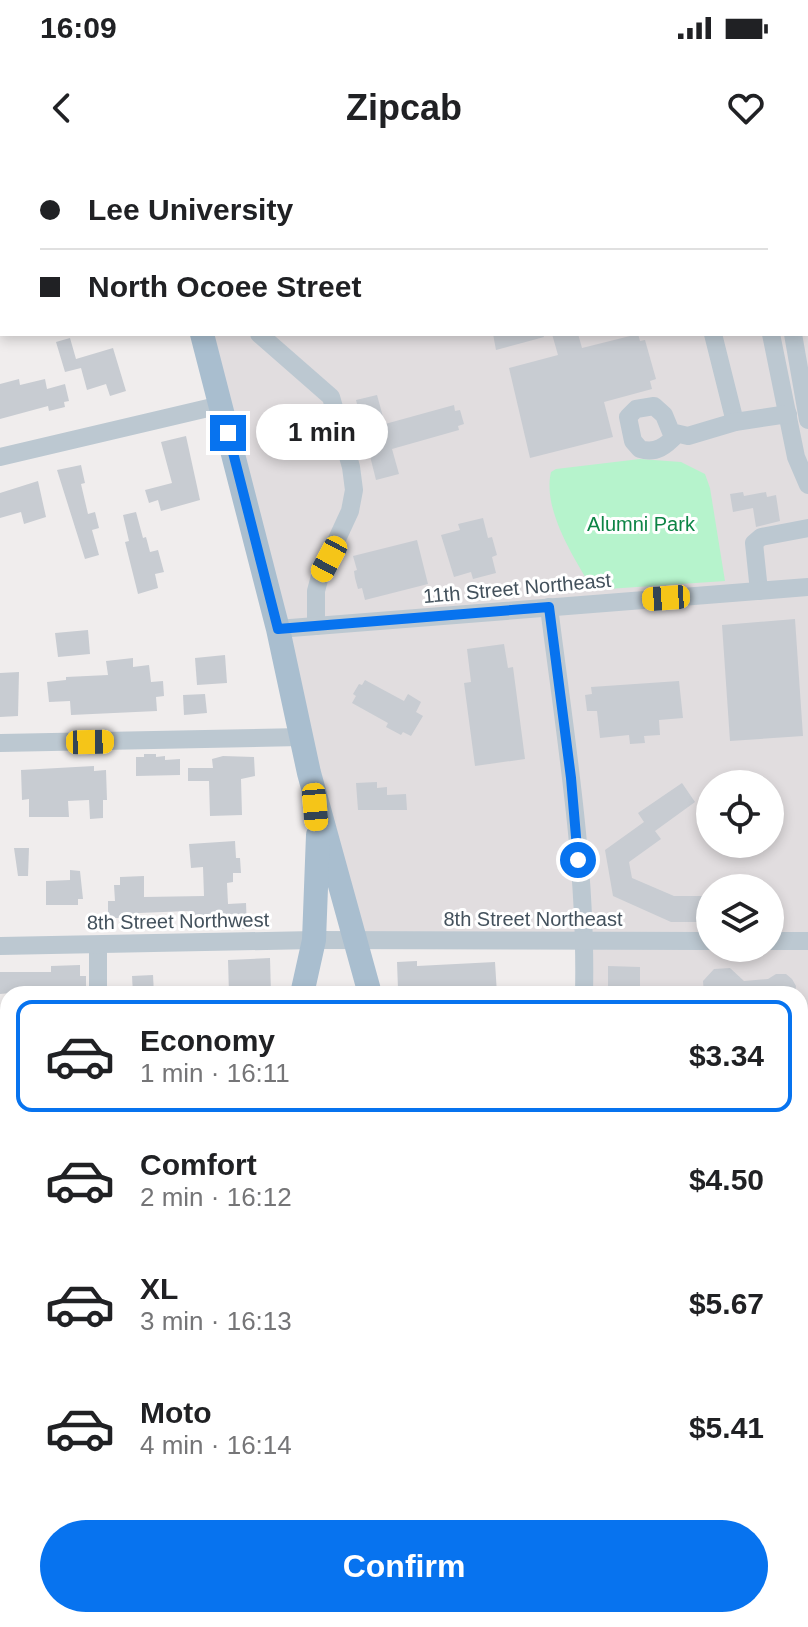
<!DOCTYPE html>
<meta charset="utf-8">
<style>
:root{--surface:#fff;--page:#f6f6f6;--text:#202124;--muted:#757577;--line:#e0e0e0;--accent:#0773ef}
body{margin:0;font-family:Arial,sans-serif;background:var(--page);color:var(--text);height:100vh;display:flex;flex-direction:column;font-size:30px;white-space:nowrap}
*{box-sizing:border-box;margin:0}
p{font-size:26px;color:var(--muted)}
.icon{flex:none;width:44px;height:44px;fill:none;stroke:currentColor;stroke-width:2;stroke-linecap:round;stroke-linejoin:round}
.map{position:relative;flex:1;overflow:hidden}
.details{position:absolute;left:0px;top:826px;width:808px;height:642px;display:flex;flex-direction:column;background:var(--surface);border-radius:24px 24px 0 0;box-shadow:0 4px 12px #0003}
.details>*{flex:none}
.top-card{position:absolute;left:0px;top:0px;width:808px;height:176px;box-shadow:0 4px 12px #0003;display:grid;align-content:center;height:176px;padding:0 40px;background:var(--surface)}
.buttons{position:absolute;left:696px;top:610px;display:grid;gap:16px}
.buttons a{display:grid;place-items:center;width:88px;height:88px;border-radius:50%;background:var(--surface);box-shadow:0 4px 12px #0003;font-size:40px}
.end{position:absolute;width:36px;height:36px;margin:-18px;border:10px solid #0773ef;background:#fff;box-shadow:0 0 0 4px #fff}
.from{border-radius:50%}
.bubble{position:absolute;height:56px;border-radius:28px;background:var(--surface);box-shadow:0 4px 12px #0003;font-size:26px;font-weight:700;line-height:56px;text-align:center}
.car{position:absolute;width:24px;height:48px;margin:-24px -12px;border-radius:10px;box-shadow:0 0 6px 2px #0007;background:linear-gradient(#f5c518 24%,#345 0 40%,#f5c518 0 76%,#345 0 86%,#f5c518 0)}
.top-card b{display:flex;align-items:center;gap:28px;height:76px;font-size:30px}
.top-card b+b{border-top:2px solid var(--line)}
.top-card i{width:20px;height:20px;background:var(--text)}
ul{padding:14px 0 0;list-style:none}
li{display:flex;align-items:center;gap:24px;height:112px;margin:0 16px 12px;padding:0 24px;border:4px solid transparent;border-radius:16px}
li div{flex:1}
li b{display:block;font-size:30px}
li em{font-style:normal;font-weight:700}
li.on{border-color:var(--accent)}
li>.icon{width:72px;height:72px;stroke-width:1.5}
.cta{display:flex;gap:16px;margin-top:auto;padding:16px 40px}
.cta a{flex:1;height:92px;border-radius:48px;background:var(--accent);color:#fff;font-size:32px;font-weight:700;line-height:92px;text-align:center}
.status{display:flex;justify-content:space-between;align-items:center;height:56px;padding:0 40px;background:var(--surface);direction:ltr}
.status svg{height:22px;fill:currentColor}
header{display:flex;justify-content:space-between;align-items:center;height:104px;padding:0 40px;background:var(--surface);font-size:36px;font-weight:700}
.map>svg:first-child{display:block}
</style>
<div class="status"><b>16:09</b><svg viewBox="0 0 49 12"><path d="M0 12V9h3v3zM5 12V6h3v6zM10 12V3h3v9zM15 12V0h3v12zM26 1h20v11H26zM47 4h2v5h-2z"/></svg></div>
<header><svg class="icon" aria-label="back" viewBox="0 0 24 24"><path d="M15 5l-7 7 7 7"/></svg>Zipcab<svg class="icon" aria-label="heart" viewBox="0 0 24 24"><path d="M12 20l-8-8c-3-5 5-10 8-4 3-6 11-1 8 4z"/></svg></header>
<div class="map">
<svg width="808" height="1467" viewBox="0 0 808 1467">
<rect width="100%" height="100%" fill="#f0eded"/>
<rect fill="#fdf5e3" x="254" y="1460" width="311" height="7"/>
<path fill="#e1dddf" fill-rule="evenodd" d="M168 0H808V1412H800V834H584L585 782 356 779 209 174H806V2ZM710 624H770V684H710ZM710 728H770V788H710Z"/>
<path fill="#b6f3cc" d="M640 299 681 302 705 314 710 328 725 421 593 430C575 399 542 350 551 312L556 309Z"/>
<g fill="#c8ccd2">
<polygon points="493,174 543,174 544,177 496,190"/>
<polygon points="552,174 578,174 582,188 638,174 640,181 645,180 656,219 650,221 652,229 604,242 613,277 530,298 509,208 558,195"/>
<polygon points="70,178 76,199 113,188 126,231 110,236 106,224 87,230 81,208 65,212 56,182"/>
<polygon points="19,219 20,225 45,219 47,229 65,224 69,241 64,242 65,247 49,251 48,246 0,259 0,224"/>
<polygon points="377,235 385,264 454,245 455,251 460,250 464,264 458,266 459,270 392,289 399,314 376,320 369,292 363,294 356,270 363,268 356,240"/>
<polygon points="186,276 200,340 161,351 158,340 149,343 145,330 172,323 161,282"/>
<polygon points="81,305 85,323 81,324 88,354 95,352 99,368 92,370 99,395 85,399 57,310"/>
<polygon points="38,321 46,357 24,364 21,352 0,358 0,333"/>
<polygon points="743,332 744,336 766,332 767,337 776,335 780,361 756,367 753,348 733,352 730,334"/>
<polygon points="136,352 143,378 146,377 150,392 158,390 164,412 155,414 158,428 138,434 125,382 129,381 123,355"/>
<polygon points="483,358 488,378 492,377 497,395 492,397 496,413 473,419 471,412 454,417 441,375 460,370 458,364"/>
<polygon points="417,380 428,424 365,440 362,428 358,429 355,418 354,411 357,410 353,396"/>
<polygon points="795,459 803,576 730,581 722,465"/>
<polygon points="88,470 90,494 58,497 55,473"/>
<polygon points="504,484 508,508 513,507 525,599 475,606 464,523 471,522 467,489"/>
<polygon points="225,495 227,523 197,525 195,498"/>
<polygon points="133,498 133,507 149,505 151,522 163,521 164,536 156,537 157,551 71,555 70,541 49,542 47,522 66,520 66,517 108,515 106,501"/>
<polygon points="19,512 18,556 0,557 0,513"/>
<polygon points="365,520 404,541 408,534 421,542 416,552 423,556 411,576 403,572 401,575 386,567 388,563 352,543 356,536 353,534 359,524 362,525"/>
<polygon points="679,521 683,558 659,560 660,575 644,576 645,583 630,584 629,575 600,578 597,551 587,551 585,535 592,534 591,527"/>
<polygon points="205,534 207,553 184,555 183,535"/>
<polygon points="144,594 156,594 156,597 165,596 165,600 180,599 180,615 136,616 136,597 144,597"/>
<polygon points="223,596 254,597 255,616 241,619 242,655 210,656 209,621 188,621 188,608 213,608 212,599"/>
<polygon points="94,606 94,611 106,610 107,640 103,640 103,658 90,659 89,640 68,641 69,657 29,657 29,639 22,640 21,610"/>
<polygon points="377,622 377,628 387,627 387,635 406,634 407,650 358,650 356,623"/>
<polygon points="682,623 695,642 655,671 661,679 629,702 632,718 674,736 710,736 710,762 671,762 613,736 605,690 644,662 638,653"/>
<polygon points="235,681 236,698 240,698 241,713 233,713 233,722 227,723 228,744 246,743 247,769 189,768 188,751 139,753 139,758 108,758 108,741 115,741 114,725 120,725 120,717 144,716 144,737 204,736 203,707 191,708 189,684"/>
<polygon points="14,688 29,688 28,716 18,716"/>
<polygon points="70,710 80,711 83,739 78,739 78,745 46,745 46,721 70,720"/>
<polygon points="270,798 271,834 229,834 228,800"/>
<polygon points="417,801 417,806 495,802 497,834 432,834 431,827 398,829 397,802"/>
<polygon points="80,805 80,816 86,816 86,832 44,834 44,830 0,834 0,812 51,812 51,806"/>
<polygon points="608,806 640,807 640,834 608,834"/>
<polygon points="730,808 744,821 768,819 776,814 786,814 792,819 796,826 795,834 704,834 703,821 714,809"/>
<polygon points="153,815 154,834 133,834 132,816"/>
</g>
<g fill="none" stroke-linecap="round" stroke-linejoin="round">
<g stroke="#bcc8d1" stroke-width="18">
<polyline points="738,0 738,2"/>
<polyline points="759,0 759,2"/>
<polyline points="96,2 104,0"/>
<polyline points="0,14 2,24"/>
<polyline points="806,28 808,27"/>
<polyline points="0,148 2,148"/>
<polyline points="259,174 331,237 351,307 354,330 350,351 320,416 316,431 316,466"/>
<polyline points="713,174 735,262"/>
<polyline points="771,174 796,297 808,325"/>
<polyline points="793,174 808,260"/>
<path d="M677 274C666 286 656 294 640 289L633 281 628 257 636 249 654 246 664 255 671 272 688 276 735 262 788 254"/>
<polyline points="0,297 221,245"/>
<polyline points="759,431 754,383 761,377 808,368"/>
<path d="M549 447C565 575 587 705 584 834"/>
<polyline points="278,469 808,427"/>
<polyline points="0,583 301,577"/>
<polyline points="770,781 808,781"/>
<polyline points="98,785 98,834"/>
<polyline points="0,786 314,780 710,781"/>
<polyline points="0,1029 8,1029"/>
<polyline points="0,1279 8,1279"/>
<polyline points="800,1422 808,1422"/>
<polyline points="0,1428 8,1427"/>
<polyline points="94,1467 94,1460"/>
<polyline points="565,1467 565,1460"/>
</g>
<g stroke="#a9becf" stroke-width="24">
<polyline points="157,0 157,2"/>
<polyline points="202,174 278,469 309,613 370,834"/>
<polyline points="302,834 314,780 318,675"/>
<polyline points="254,1467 254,1460"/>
<polyline points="413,1467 413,1460"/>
</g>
</g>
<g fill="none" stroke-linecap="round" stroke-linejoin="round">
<polyline stroke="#0773ef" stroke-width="10" points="228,273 278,469 549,447 571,618 578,700"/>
</g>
<g text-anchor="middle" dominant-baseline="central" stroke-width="6" stroke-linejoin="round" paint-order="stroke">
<g font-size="20" fill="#0d8445" stroke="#fff">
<text x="641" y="364">Alumni Park</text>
</g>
<g font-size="20" fill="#43515c" stroke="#fff">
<text transform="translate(517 428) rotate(-5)">11th Street Northeast</text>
<text x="533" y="759">8th Street Northeast</text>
<text transform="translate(178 761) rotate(-1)">8th Street Northwest</text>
</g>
</g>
</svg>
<div class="buttons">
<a><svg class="icon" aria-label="locate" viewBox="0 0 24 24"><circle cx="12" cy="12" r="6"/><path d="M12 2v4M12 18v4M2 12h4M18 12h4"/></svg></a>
<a><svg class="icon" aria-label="layers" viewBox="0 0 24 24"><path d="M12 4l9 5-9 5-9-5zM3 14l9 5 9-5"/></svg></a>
</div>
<i class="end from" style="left:578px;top:700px"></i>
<i class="end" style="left:228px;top:273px"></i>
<div class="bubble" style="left:256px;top:244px;width:132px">1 min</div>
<i class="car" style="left:329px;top:399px;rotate:208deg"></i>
<i class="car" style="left:666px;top:438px;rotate:266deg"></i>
<i class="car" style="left:90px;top:582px;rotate:89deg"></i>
<i class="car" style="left:315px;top:647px;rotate:175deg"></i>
<div class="top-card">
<b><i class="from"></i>Lee University</b>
<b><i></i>North Ocoee Street</b>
</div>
<section class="details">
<ul>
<li class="on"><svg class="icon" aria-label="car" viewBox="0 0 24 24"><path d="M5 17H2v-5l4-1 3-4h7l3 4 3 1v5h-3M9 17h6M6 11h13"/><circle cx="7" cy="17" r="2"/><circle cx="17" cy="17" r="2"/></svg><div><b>Economy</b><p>1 min · 16:11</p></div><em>$3.34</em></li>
<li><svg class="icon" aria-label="car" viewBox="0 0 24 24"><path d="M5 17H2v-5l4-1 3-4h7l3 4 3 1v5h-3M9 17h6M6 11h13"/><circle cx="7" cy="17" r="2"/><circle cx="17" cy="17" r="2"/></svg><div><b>Comfort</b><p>2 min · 16:12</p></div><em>$4.50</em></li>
<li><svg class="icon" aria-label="car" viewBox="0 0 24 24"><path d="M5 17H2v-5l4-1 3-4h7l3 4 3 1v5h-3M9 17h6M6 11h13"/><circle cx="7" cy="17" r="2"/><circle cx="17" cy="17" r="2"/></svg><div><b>XL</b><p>3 min · 16:13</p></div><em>$5.67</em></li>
<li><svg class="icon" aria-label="car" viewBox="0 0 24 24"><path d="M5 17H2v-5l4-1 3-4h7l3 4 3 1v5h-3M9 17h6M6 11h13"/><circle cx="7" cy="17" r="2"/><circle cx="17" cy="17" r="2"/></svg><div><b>Moto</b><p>4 min · 16:14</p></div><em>$5.41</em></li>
</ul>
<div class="cta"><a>Confirm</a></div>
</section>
</div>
